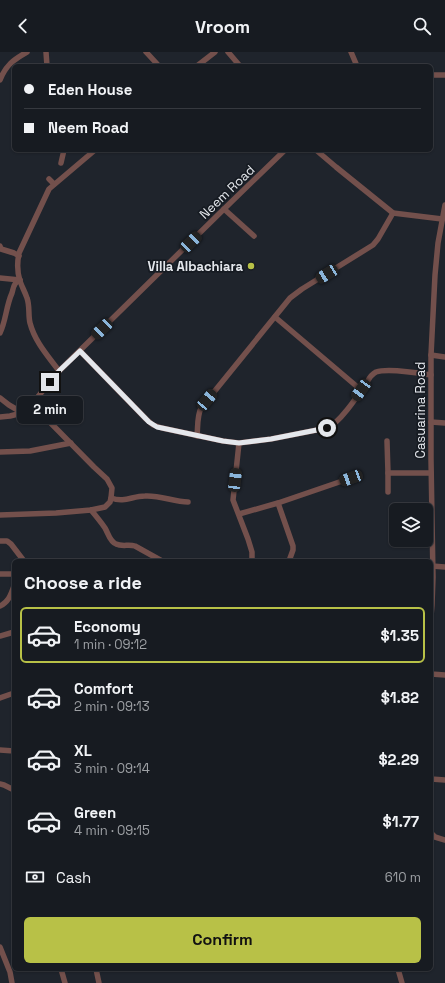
<!DOCTYPE html>
<meta charset="utf-8">
<style>
:root{--surface:#171b21;--page:#24282e;--text:#f1f3f6;--muted:#9ea1a5;--line:#36393f;--accent:#b8c147}
body{margin:0;font-family:"Space Grotesk",sans-serif;background:var(--page);color:var(--text);height:100vh;display:flex;flex-direction:column;font-size:15px;white-space:nowrap}
*{box-sizing:border-box;margin:0}
p{font-size:13px;color:var(--muted)}
.icon{flex:none;width:22px;height:22px;fill:none;stroke:currentColor;stroke-width:2;stroke-linecap:round;stroke-linejoin:round}
.map{position:relative;flex:1;overflow:hidden}
.drawer{position:absolute;left:12px;top:507px;width:421px;height:412px;display:flex;flex-direction:column;background:var(--surface);border-radius:6px;box-shadow:0 1px 3px #0004,0 0 0 1px var(--line)}
.drawer>*{flex:none}
.hud{position:absolute;left:12px;top:12px;width:421px;height:88px;border-radius:6px;box-shadow:0 1px 3px #0004,0 0 0 1px var(--line);display:grid;align-content:center;height:88px;padding:0 12px;background:var(--surface)}
.buttons{position:absolute;left:389px;top:451px;display:grid;gap:8px}
.buttons a{display:grid;place-items:center;width:44px;height:44px;border-radius:6px;background:var(--surface);box-shadow:0 1px 3px #0004,0 0 0 1px var(--line);font-size:20px}
.end{position:absolute;width:18px;height:18px;margin:-9px;border:5px solid #e4e7ec;background:#111;box-shadow:0 0 0 2px #111}
.from{border-radius:50%}
.bubble{position:absolute;height:28px;border-radius:6px;background:var(--surface);box-shadow:0 1px 3px #0004,0 0 0 1px var(--line);font-size:13px;font-weight:700;line-height:28px;text-align:center}
.car{position:absolute;width:12px;height:24px;margin:-12px -6px;border-radius:5px;box-shadow:0 0 3px 1px #0007;background:linear-gradient(#222 24%,#8ab4d8 0 40%,#222 0 76%,#8ab4d8 0 86%,#222 0)}
.hud b{display:flex;align-items:center;gap:14px;height:38px;font-size:15px}
.hud b+b{border-top:1px solid var(--line)}
.hud i{width:10px;height:10px;background:var(--text)}
ul{padding:0;list-style:none}
li{display:flex;align-items:center;gap:12px;height:56px;margin:0 8px 6px;padding:0 4px;border:2px solid transparent;border-radius:6px}
li div{flex:1}
li b{display:block;font-size:15px}
li em{font-style:normal;font-weight:700}
li.current{border-color:var(--accent)}
li>.icon{width:36px;height:36px;stroke-width:1.5}
h2{padding:0 12px;font-size:18px;line-height:48px}
.pay{display:flex;align-items:center;gap:10px;height:44px;padding:0 12px;font-size:15px}
.pay p{margin-inline-start:auto}
.cta{display:flex;gap:8px;margin-top:auto;padding:8px 12px}
.cta a{flex:1;height:46px;border-radius:6px;background:var(--accent);color:#111;font-size:16px;font-weight:700;line-height:46px;text-align:center}
header{display:flex;justify-content:space-between;align-items:center;height:52px;padding:0 12px;background:var(--surface);font-size:18px;font-weight:700}
.map>svg:first-child{display:block}
</style>
<header><svg class="icon" aria-label="back" viewBox="0 0 24 24"><path d="M15 5l-7 7 7 7"/></svg>Vroom<svg class="icon" aria-label="search" viewBox="0 0 24 24"><circle cx="10" cy="10" r="6"/><path d="M15 15l6 6"/></svg></header>
<div class="map">
<svg width="445" height="931" viewBox="0 0 445 931">
<rect width="100%" height="100%" fill="#1f242c"/>
<g fill="none" stroke-linecap="round" stroke-linejoin="round">
<g stroke="#73504c" stroke-width="5.5">
<polyline points="46,0 47,14"/>
<polyline points="146,0 159,14"/>
<polyline points="228,0 240,14"/>
<polyline points="351,0 357,14"/>
<polyline points="197,14 215,0"/>
<polyline points="431,23 445,23"/>
<path d="M0 28C6 13 13 8 27 0"/>
<polyline points="316,98 336,115 393,161 442,167"/>
<polyline points="61,111 64,98"/>
<polyline points="49,127 54,132"/>
<polyline points="224,157 254,184"/>
<polyline points="0,194 1,197 14,201 19,204"/>
<polyline points="0,226 20,228"/>
<polyline points="275,265 361,338"/>
<path d="M0 281C6 269 6 254 12 241 13 238 13 235 15 232 16 230 18 229 20 228"/>
<path d="M80 299 146 367 153 373 162 376 223 389 239 391 271 387 327 376C341 371 362 337 371 324 372 323 374 321 376 320 387 316 419 321 431 323"/>
<polyline points="431,303 445,305"/>
<path d="M59 319C48 304 35 290 30 271 28 263 30 254 27 246 25 240 22 235 20 229 17 220 17 211 19 201L49 137 95 98"/>
<polyline points="0,346 9,353 21,360"/>
<polyline points="0,365 10,364 18,362 26,357 32,352 59,319 224,157 285,98"/>
<polyline points="431,370 445,371"/>
<path d="M197 384C198 374 197 364 201 356L290 246 302 237 373 193 378 187 393 161"/>
<polyline points="387,389 388,421 431,421"/>
<polyline points="239,391 233,448 248,487 252,500 252,509"/>
<polyline points="0,400 30,399 71,391"/>
<polyline points="388,440 388,421"/>
<path d="M111 446C125 451 132 444 145 444 160 443 174 450 188 450"/>
<polyline points="278,451 293,494 293,498 289,509"/>
<path d="M91 458C96 464 101 470 105 476 108 481 110 490 116 492 122 495 129 492 135 494L162 509"/>
<polyline points="239,462 278,451 351,426"/>
<polyline points="0,463 56,461 91,458 105,455 110,450 111,446 112,436 107,427 94,415 32,352"/>
<polyline points="0,489 7,489 11,492 24,509"/>
<polyline points="432,514 445,515"/>
<polyline points="0,522 14,522"/>
<path d="M0 554C9 550 11 542 14 534"/>
<polyline points="431,564 432,553 433,525 431,407 431,303 435,223 438,191 445,153"/>
<polyline points="0,584 14,580"/>
<polyline points="431,622 445,623"/>
<polyline points="0,646 14,641"/>
<polyline points="0,698 14,699"/>
<polyline points="431,727 445,728"/>
<polyline points="0,732 4,733 14,738"/>
<polyline points="431,781 435,785 445,788"/>
<polyline points="0,895 10,920 12,931"/>
<polyline points="61,917 65,931"/>
<polyline points="96,917 99,931"/>
<polyline points="398,917 402,931"/>
</g>
</g>
<g fill="none" stroke-linecap="round" stroke-linejoin="round">
<polyline stroke="#e4e7ec" stroke-width="5" points="50,330 59,319 80,299 149,370 157,375 162,376 223,389 239,391 271,387 327,376"/>
</g>
<circle fill="#b8c147" stroke="#161b22" stroke-width="1.5" cx="251" cy="214" r="4"/>
<g text-anchor="middle" dominant-baseline="central" stroke-width="3.5" stroke-linejoin="round" paint-order="stroke">
<g font-size="13" fill="#e4e7ec" stroke="#161b22">
<text transform="translate(227 140) rotate(-44)">Neem Road</text>
<text transform="translate(420 358) rotate(-90)">Casuarina Road</text>
</g>
<g font-size="13" font-weight="bold" fill="#e4e7ec" stroke="#161b22" text-anchor="end">
<text x="243" y="214">Villa Albachiara</text>
</g>
</g>
</svg>
<div class="buttons">
<a><svg class="icon" aria-label="layers" viewBox="0 0 24 24"><path d="M12 4l9 5-9 5-9-5zM3 14l9 5 9-5"/></svg></a>
</div>
<i class="end from" style="left:327px;top:376px"></i>
<i class="end" style="left:50px;top:330px"></i>
<div class="bubble" style="left:17px;top:344px;width:66px">2 min</div>
<i class="car" style="left:191px;top:190px;rotate:46deg"></i>
<i class="car" style="left:327px;top:222px;rotate:238deg"></i>
<i class="car" style="left:102px;top:277px;rotate:226deg"></i>
<i class="car" style="left:361px;top:338px;rotate:216deg"></i>
<i class="car" style="left:207px;top:348px;rotate:40deg"></i>
<i class="car" style="left:351px;top:426px;rotate:250deg"></i>
<i class="car" style="left:235px;top:428px;rotate:7deg"></i>
<div class="hud">
<b><i class="from"></i>Eden House</b>
<b><i></i>Neem Road</b>
</div>
<section class="drawer">
<h2>Choose a ride</h2>
<ul>
<li class="current"><svg class="icon" aria-label="car" viewBox="0 0 24 24"><path d="M5 17H2v-5l4-1 3-4h7l3 4 3 1v5h-3M9 17h6M6 11h13"/><circle cx="7" cy="17" r="2"/><circle cx="17" cy="17" r="2"/></svg><div><b>Economy</b><p>1 min · 09:12</p></div><em>$1.35</em></li>
<li><svg class="icon" aria-label="car" viewBox="0 0 24 24"><path d="M5 17H2v-5l4-1 3-4h7l3 4 3 1v5h-3M9 17h6M6 11h13"/><circle cx="7" cy="17" r="2"/><circle cx="17" cy="17" r="2"/></svg><div><b>Comfort</b><p>2 min · 09:13</p></div><em>$1.82</em></li>
<li><svg class="icon" aria-label="car" viewBox="0 0 24 24"><path d="M5 17H2v-5l4-1 3-4h7l3 4 3 1v5h-3M9 17h6M6 11h13"/><circle cx="7" cy="17" r="2"/><circle cx="17" cy="17" r="2"/></svg><div><b>XL</b><p>3 min · 09:14</p></div><em>$2.29</em></li>
<li><svg class="icon" aria-label="car" viewBox="0 0 24 24"><path d="M5 17H2v-5l4-1 3-4h7l3 4 3 1v5h-3M9 17h6M6 11h13"/><circle cx="7" cy="17" r="2"/><circle cx="17" cy="17" r="2"/></svg><div><b>Green</b><p>4 min · 09:15</p></div><em>$1.77</em></li>
</ul>
<div class="pay"><svg class="icon" aria-label="cash" viewBox="0 0 24 24"><path d="M3 7h18v10H3z"/><circle cx="12" cy="12" r="2"/></svg>Cash<p>610 m</p></div>
<div class="cta"><a>Confirm</a></div>
</section>
</div>
